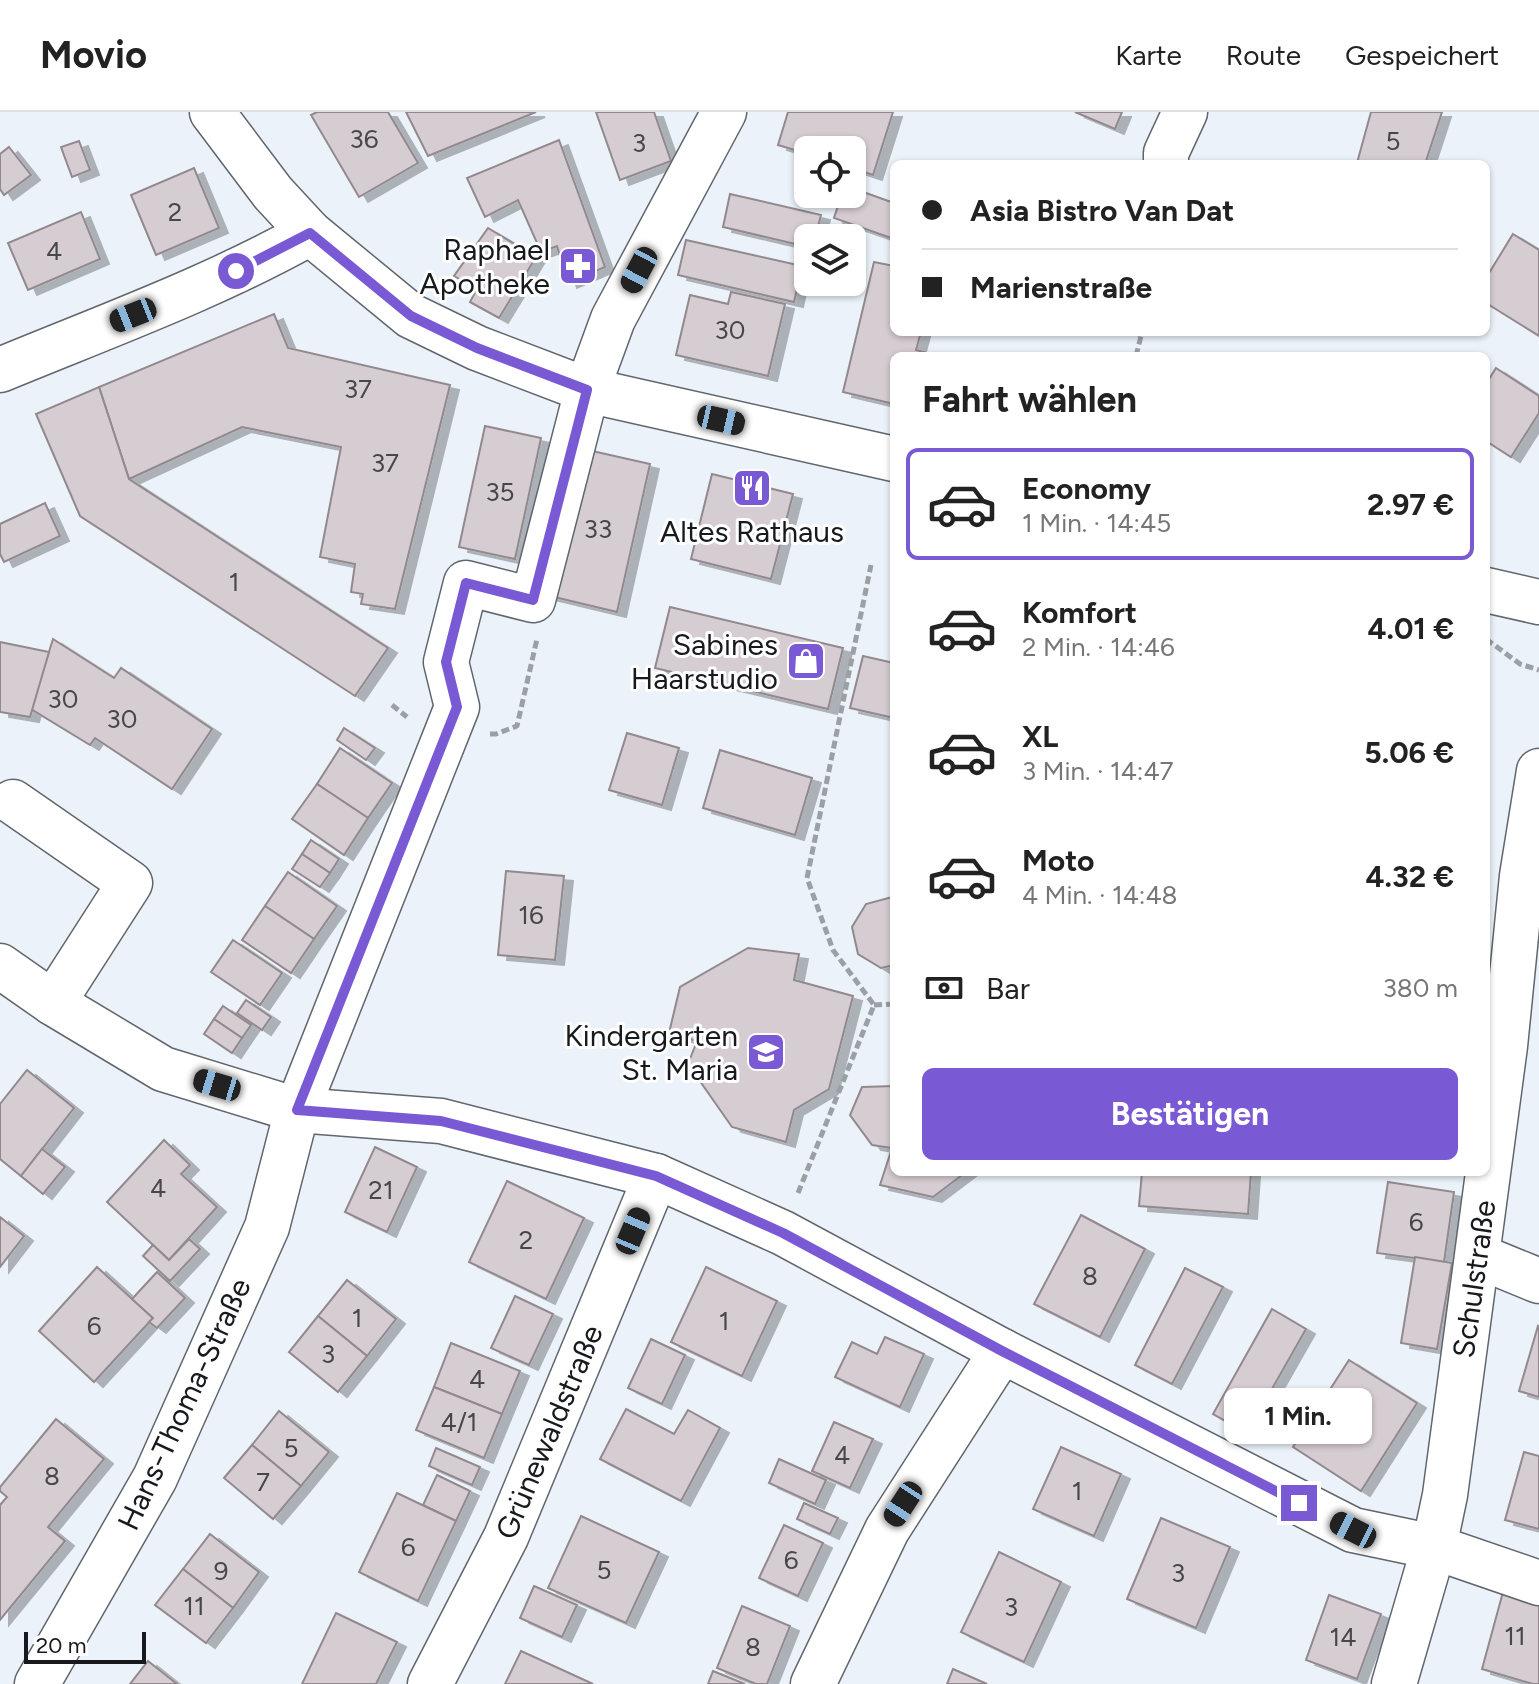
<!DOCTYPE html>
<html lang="de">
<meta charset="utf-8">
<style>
:root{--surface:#fff;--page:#f6f6f6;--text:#222;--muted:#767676;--line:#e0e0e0;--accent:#795ad4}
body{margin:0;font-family:Figtree,sans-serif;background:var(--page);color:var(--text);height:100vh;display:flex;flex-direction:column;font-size:30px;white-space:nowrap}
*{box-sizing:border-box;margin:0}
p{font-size:26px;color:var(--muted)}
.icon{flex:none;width:44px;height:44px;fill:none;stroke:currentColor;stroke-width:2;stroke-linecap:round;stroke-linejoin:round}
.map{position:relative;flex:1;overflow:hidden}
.sheet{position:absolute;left:890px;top:240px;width:600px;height:824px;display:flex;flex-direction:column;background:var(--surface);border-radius:12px;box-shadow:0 2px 6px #0004}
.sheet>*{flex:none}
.banner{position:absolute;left:890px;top:48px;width:600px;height:176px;border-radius:12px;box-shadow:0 2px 6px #0004;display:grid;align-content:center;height:176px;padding:0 32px;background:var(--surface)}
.buttons{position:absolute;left:794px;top:24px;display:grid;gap:16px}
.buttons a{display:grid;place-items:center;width:72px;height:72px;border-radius:12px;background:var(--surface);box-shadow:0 2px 6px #0004;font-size:40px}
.scale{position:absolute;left:24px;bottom:20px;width:122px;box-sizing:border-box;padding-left:8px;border:4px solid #17191c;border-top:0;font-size:22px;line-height:28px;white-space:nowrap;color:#17191c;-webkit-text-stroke:6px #fefefe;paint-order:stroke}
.end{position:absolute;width:36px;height:36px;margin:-18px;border:10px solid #795ad4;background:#fff;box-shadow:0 0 0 4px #fff}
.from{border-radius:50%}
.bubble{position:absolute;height:56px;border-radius:12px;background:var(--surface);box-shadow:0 2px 6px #0004;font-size:26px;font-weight:700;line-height:56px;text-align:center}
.car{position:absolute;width:24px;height:48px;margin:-24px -12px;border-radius:10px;box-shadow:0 0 6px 2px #0007;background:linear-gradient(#222 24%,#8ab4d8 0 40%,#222 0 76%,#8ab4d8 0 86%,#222 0)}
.banner b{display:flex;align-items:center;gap:28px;height:76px;font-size:30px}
.banner b+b{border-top:2px solid var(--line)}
.banner i{width:20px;height:20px;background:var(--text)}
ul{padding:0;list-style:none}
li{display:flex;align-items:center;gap:24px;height:112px;margin:0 16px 12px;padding:0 16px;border:4px solid transparent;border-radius:12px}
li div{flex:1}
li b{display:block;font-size:30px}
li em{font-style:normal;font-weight:700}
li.current{border-color:var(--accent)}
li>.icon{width:72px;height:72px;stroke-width:1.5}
h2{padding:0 32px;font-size:36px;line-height:96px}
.pay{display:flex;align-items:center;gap:20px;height:88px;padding:0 32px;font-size:30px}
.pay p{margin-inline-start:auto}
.button{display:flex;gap:16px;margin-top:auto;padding:16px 32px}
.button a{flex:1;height:92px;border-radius:12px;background:var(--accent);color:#fff;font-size:32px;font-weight:700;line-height:92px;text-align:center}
header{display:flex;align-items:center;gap:48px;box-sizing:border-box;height:112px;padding:0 40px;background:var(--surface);border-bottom:2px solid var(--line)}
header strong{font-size:38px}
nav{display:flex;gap:44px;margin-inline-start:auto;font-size:28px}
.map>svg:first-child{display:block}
</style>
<header>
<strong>Movio</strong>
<nav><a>Karte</a><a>Route</a><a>Gespeichert</a></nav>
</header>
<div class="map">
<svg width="1539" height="1572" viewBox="0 0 1539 1572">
<defs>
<filter id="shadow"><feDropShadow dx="9" dy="5" stdDeviation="0" flood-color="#0004"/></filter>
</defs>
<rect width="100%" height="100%" fill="#ebf2f9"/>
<g fill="#d6cdd2" stroke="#92898e" stroke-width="2" filter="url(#shadow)">
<polygon points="317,0 388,0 418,51 359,85 311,3"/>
<polygon points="406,0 536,0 428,44"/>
<polygon points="596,0 654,0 671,49 620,68"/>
<polygon points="788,0 893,0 873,63 852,56 852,38 808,38 808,42 778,33"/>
<polygon points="1075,0 1122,0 1115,17"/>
<polygon points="1371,0 1442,0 1425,52 1357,51"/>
<polygon points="559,28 605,155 568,171 557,134 541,140 518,88 485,105 467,66"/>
<polygon points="79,29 90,58 72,65 61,35"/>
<polygon points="9,35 31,63 4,83 0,77 0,42"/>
<polygon points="194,56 219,116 156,143 131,83"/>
<polygon points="852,76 894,91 894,127 834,106 842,82 852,82"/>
<polygon points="730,82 821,103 815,126 808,126 808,135 723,115"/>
<polygon points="81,100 100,147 28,178 8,131"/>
<polygon points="488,116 536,145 499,206 470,190 477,177 454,164"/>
<polygon points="1513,122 1539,138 1539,224 1486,191 1486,166"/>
<polygon points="686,128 802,154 794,190 678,163"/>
<polygon points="874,150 894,154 894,220 921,220 916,238 939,244 894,244 894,292 843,280"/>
<polygon points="731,180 785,192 768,264 676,243 690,183 728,192"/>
<polygon points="274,202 288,236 450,273 395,497 361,492 363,482 351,480 355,452 320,445 341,335 242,315 129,367 99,275"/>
<polygon points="1496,256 1539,284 1539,301 1511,345 1486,329 1486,272"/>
<polygon points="99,275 129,367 388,536 355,584 80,404 36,302"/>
<polygon points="485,314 541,326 515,447 459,435"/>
<polygon points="579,336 650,352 617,500 546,483"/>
<polygon points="712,362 793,382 771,467 691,447"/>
<polygon points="45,391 60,424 4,450 0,442 0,412"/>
<polygon points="670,495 843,536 828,597 655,556"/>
<polygon points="53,527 114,566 121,556 212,617 172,677 95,626 90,633 31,597"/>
<polygon points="0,530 49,540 30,605 0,600"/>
<polygon points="863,544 894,551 894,606 850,596"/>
<polygon points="344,616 375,636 366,648 337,628"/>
<polygon points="627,621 679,636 662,693 609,678"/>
<polygon points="340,636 392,671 368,706 317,672"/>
<polygon points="720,638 812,666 795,723 703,696"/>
<polygon points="317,672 368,706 344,743 292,707"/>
<polygon points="311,728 339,747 330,761 302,742"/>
<polygon points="302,742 330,761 320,775 292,757"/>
<polygon points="506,759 564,764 555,848 498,843"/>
<polygon points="288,760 337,794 314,827 265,794"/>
<polygon points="892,785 894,786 894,853 881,856 858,842 852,815 866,792"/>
<polygon points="265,794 314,827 291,861 242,828"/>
<polygon points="233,828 282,861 260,893 211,860"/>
<polygon points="748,836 799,842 794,868 853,884 829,977 794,998 786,1030 732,1015 688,952 697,929 669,921 680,875"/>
<polygon points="246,888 271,905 262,918 237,901"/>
<polygon points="223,894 251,913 242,926 214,907"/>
<polygon points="214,907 242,926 232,941 204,922"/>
<polygon points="27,958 74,996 21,1064 0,1047 0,992"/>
<polygon points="894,974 894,1060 966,1060 933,1085 880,1073 892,1036 872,1033 850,1003 862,975"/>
<polygon points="164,1028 190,1053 181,1062 217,1095 169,1148 107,1090"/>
<polygon points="375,1035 417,1055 387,1120 345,1100"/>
<polygon points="42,1037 65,1055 43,1082 21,1064"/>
<polygon points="1142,1060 1251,1060 1248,1102 1139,1094"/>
<polygon points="507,1069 584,1106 546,1187 469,1150"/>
<polygon points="1388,1070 1454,1080 1444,1150 1377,1141"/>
<polygon points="1081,1103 1145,1137 1100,1225 1034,1192"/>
<polygon points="0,1105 24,1124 0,1155"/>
<polygon points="189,1127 200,1137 170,1169 143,1144 153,1133 169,1148"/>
<polygon points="1415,1145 1452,1151 1437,1237 1401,1231"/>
<polygon points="97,1155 153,1206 94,1270 39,1219"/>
<polygon points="706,1155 777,1189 742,1264 671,1230"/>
<polygon points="1185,1156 1223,1175 1172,1272 1135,1253"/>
<polygon points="157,1160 185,1186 157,1216 149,1210 153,1206 132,1187"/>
<polygon points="347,1168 396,1207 367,1244 318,1204"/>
<polygon points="515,1184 553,1202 529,1253 491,1236"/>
<polygon points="1272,1197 1306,1217 1247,1321 1213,1302"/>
<polygon points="318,1204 367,1244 338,1280 289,1240"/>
<polygon points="1538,1214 1539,1215 1539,1285 1519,1279"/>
<polygon points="885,1225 924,1242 900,1295 835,1265 852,1230 877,1242"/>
<polygon points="651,1227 685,1243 662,1292 628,1276"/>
<polygon points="451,1231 520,1259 502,1302 434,1275"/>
<polygon points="1349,1248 1417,1291 1361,1379 1293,1335"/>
<polygon points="434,1275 502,1302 484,1346 416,1318"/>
<polygon points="626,1297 674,1322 688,1298 720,1316 681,1389 600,1347"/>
<polygon points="279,1299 329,1340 301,1374 252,1333"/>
<polygon points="56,1307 104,1347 48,1415 65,1429 0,1508 0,1393 7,1385 0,1379 0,1375"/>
<polygon points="834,1310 873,1327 850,1376 812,1359"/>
<polygon points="252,1333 301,1374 273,1407 224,1366"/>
<polygon points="1061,1335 1121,1362 1094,1424 1033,1397"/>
<polygon points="436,1336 480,1355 472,1373 429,1354"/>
<polygon points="1524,1340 1539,1344 1539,1417 1505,1408"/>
<polygon points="779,1347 826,1368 815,1392 769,1371"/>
<polygon points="437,1363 470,1379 456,1409 423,1393"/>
<polygon points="397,1381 456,1409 418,1489 359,1460"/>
<polygon points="804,1391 838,1406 830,1422 797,1407"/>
<polygon points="581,1404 659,1440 626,1511 548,1476"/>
<polygon points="1161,1406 1230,1435 1196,1516 1127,1487"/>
<polygon points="784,1413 823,1431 798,1484 759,1466"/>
<polygon points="210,1422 259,1460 233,1496 183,1457"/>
<polygon points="999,1440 1061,1470 1024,1550 961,1520"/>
<polygon points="183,1457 233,1496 206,1531 155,1493"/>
<polygon points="534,1474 577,1493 562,1525 520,1506"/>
<polygon points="1503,1480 1539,1491 1539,1572 1533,1572 1482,1557"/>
<polygon points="1329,1483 1381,1502 1357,1567 1306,1548"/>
<polygon points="742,1494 790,1514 767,1572 756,1572 717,1556"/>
<polygon points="336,1501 397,1530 376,1572 302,1572"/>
<polygon points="521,1539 593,1572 505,1572"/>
<polygon points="148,1549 177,1572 130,1572"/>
<polygon points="953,1557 987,1572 947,1572"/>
<polygon points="713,1559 745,1572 708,1572"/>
</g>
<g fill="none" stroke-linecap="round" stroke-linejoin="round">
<defs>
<g id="minor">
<polyline points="1166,52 1166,41 1185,0"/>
<polyline points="13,690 130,771 53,891"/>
<polyline points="0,854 53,891 163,957 297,998 441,1009 656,1064 783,1121 1002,1239 1353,1418 1434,1435 1539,1471"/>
<polyline points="1478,1144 1539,1169"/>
<polyline points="37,1572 155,1366 267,1115 297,998 457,595 446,550 466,471 533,488 587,278 613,207 724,0"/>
<polyline points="430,1572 506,1425 656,1064"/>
<polyline points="813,1572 887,1418 1002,1239"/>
<polyline points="1394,1572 1434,1435 1445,1383 1505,934 1522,764 1539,659"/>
</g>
<g id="major">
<polyline points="212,0 273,81 310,121 411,204 477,236 587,278 894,347"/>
<path d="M0 258C104 215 212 176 310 121"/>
<polyline points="1486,478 1539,490"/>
</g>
</defs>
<use href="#minor" stroke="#60666c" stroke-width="47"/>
<use href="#major" stroke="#60666c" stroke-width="47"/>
<g stroke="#9ba0a5" stroke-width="5" stroke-dasharray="8 4" stroke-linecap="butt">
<polyline points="1136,244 1142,220"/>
<polyline points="1486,527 1520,552 1539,558"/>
<polyline points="392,593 407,605"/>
<polyline points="490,622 496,622 517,614 537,527"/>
<polyline points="874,893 894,892"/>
<polyline points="798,1081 874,893 833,838 807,766 871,453"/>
</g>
<use href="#minor" stroke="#fff" stroke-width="44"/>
<use href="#major" stroke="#fff" stroke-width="44"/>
</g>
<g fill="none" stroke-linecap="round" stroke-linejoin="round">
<polyline stroke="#795ad4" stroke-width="10" points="236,159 310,121 411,204 477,236 587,278 533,488 466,471 446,550 457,595 297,998 441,1009 656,1064 783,1121 1002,1239 1299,1391"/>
</g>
<defs>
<symbol id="pharmacy-square" viewBox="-11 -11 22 22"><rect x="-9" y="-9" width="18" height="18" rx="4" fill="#795ad4" stroke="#fefefe"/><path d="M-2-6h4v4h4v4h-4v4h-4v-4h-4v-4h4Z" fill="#fff"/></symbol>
<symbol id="restaurant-square" viewBox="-11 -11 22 22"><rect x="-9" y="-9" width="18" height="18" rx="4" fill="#795ad4" stroke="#fefefe"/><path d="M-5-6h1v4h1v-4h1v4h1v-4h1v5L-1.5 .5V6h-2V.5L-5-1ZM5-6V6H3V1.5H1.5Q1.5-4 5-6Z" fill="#fff"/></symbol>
<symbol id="shop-square" viewBox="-11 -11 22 22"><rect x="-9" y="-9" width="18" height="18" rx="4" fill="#795ad4" stroke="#fefefe"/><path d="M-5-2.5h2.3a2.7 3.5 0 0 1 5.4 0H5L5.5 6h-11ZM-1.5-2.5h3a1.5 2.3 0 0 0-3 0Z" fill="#fff"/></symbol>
<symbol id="school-square" viewBox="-11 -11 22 22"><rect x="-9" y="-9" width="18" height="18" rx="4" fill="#795ad4" stroke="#fefefe"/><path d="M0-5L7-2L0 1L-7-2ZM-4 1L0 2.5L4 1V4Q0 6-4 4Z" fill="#fff"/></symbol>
</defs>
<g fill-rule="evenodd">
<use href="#pharmacy-square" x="556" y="132" width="44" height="44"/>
<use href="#restaurant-square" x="730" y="354" width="44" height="44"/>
<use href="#shop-square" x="784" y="527" width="44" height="44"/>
<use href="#school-square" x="744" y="918" width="44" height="44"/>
</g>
<g text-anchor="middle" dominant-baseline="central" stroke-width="6" stroke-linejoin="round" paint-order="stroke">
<g font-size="26" fill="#47464a">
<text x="364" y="27">36</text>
<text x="1393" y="29">5</text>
<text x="639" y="31">3</text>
<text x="175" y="100">2</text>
<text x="54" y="139">4</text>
<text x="730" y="218">30</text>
<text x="358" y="277">37</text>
<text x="385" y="351">37</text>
<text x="500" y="380">35</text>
<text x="598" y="417">33</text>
<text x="234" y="470">1</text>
<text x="63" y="587">30</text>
<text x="122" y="607">30</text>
<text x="531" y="803">16</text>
<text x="158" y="1076">4</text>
<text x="381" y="1078">21</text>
<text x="1416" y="1110">6</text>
<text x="526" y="1128">2</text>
<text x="1090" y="1164">8</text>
<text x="357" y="1206">1</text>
<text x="724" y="1209">1</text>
<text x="94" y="1214">6</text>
<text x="328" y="1242">3</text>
<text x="477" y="1267">4</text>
<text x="459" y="1310">4/1</text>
<text x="291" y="1336">5</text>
<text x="842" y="1343">4</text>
<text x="52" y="1364">8</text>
<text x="263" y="1370">7</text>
<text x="1077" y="1379">1</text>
<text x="408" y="1435">6</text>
<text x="791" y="1448">6</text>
<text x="604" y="1458">5</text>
<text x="221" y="1459">9</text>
<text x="1178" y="1461">3</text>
<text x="194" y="1494">11</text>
<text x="1011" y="1495">3</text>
<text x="1515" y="1524">11</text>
<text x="1343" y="1525">14</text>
<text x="753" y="1535">8</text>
</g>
<g font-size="30" fill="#17191c" stroke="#fefefe" text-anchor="end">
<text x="550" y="137">Raphael<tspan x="550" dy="34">Apotheke</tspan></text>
<text x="752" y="419" text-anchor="middle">Altes Rathaus</text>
<text x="778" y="532">Sabines<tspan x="778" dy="34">Haarstudio</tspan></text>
<text x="738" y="923">Kindergarten<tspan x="738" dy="34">St. Maria</tspan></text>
</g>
<g font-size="30" fill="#17191c" stroke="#fefefe">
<text transform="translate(1474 1167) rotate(-82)">Schulstraße</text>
<text transform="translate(184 1292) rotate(-65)">Hans-Thoma-Straße</text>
<text transform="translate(549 1320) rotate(-67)">Grünewaldstraße</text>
</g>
</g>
</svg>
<div class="buttons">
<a><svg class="icon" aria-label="locate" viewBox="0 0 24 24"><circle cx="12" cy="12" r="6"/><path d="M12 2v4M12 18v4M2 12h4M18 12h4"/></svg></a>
<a><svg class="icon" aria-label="layers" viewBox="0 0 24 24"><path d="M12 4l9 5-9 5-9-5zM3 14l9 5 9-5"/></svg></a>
</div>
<div class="scale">20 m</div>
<i class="end from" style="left:236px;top:159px"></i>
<i class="end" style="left:1299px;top:1391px"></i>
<div class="bubble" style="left:1224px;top:1276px;width:148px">1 Min.</div>
<i class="car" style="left:639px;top:158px;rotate:208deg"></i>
<i class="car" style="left:133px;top:203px;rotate:248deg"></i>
<i class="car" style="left:721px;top:308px;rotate:103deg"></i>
<i class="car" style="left:217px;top:973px;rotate:287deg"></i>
<i class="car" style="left:633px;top:1119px;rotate:23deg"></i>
<i class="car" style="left:903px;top:1392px;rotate:213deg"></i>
<i class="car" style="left:1353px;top:1418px;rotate:297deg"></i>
<div class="banner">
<b><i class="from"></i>Asia Bistro Van Dat</b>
<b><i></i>Marienstraße</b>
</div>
<section class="sheet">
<h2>Fahrt wählen</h2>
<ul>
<li class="current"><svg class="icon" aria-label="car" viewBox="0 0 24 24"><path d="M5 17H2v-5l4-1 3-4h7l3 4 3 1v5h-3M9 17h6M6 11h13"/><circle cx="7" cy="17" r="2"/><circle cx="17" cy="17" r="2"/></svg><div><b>Economy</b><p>1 Min. · 14:45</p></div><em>2.97 €</em></li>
<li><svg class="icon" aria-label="car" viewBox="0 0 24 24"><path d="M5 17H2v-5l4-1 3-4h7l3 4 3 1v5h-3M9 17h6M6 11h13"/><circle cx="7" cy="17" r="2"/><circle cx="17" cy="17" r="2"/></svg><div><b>Komfort</b><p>2 Min. · 14:46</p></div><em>4.01 €</em></li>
<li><svg class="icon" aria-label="car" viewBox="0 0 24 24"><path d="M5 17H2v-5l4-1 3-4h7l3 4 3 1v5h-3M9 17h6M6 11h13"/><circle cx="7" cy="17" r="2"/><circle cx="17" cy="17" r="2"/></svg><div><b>XL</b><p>3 Min. · 14:47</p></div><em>5.06 €</em></li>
<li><svg class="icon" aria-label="car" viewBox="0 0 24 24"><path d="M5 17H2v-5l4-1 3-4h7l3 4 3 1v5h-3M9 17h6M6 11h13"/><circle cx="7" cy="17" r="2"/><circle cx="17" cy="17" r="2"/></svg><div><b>Moto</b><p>4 Min. · 14:48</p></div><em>4.32 €</em></li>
</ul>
<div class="pay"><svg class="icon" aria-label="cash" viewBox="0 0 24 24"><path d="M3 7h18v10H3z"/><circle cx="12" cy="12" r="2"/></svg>Bar<p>380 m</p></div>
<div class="button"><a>Bestätigen</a></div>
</section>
</div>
